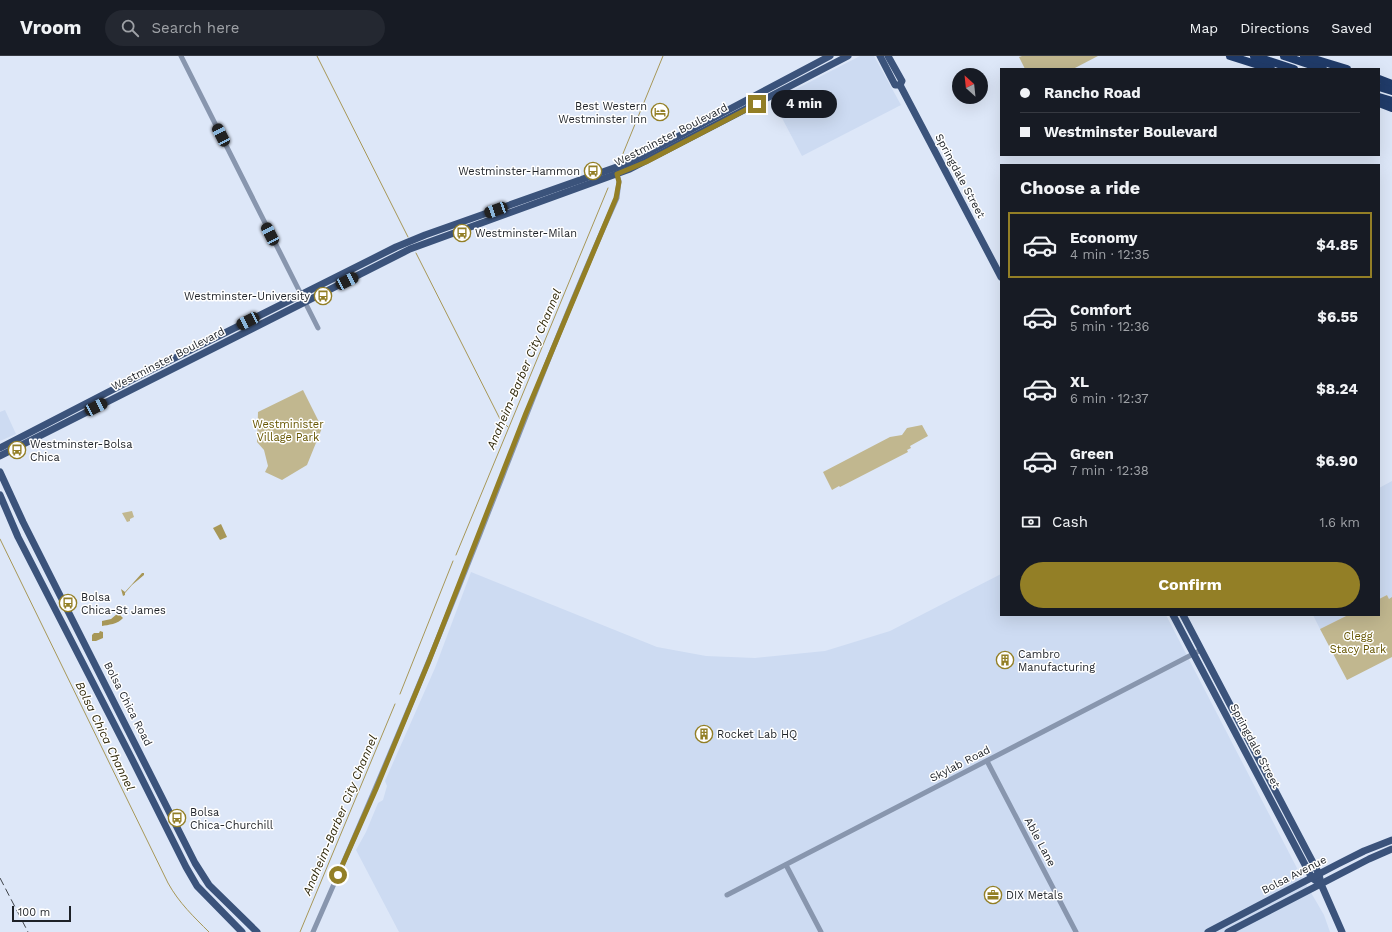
<!DOCTYPE html>
<meta charset="utf-8">
<style>
:root{--surface:#171b24;--page:#242831;--text:#f1f3f6;--muted:#9ea1a6;--line:#363941;--accent:#937f26}
body{margin:0;font-family:"Work Sans",sans-serif;background:var(--page);color:var(--text);height:100vh;display:flex;flex-direction:column;font-size:15px;white-space:nowrap}
*{box-sizing:border-box;margin:0}
p{font-size:13px;color:var(--muted)}
.icon{flex:none;width:22px;height:22px;fill:none;stroke:currentColor;stroke-width:2;stroke-linecap:round;stroke-linejoin:round}
.map{position:relative;flex:1;overflow:hidden}
.panel{position:absolute;left:1000px;top:108px;width:380px;height:452px;display:flex;flex-direction:column;background:var(--surface);border-radius:0px;box-shadow:0 4px 16px #0002}
.panel>*{flex:none}
.guide{position:absolute;left:1000px;top:12px;width:380px;height:88px;border-radius:0px;box-shadow:0 4px 16px #0002;display:grid;align-content:center;height:88px;padding:0 20px;background:var(--surface)}
.needle{width:26px;rotate:333deg}
.buttons{position:absolute;left:952px;top:12px;display:grid;gap:8px}
.buttons a{display:grid;place-items:center;width:36px;height:36px;border-radius:50%;background:var(--surface);box-shadow:0 4px 16px #0002;font-size:20px}
.scale{position:absolute;left:12px;bottom:10px;width:59px;box-sizing:border-box;padding-left:4px;border:2px solid #1d2127;border-top:0;font-size:11px;line-height:14px;white-space:nowrap;color:#1d2127;-webkit-text-stroke:3px #fff;paint-order:stroke}
.end{position:absolute;width:18px;height:18px;margin:-9px;border:5px solid #937f26;background:#fff;box-shadow:0 0 0 2px #fff}
.from{border-radius:50%}
.bubble{position:absolute;height:28px;border-radius:14px;background:var(--surface);box-shadow:0 4px 16px #0002;font-size:13px;font-weight:700;line-height:28px;text-align:center}
.car{position:absolute;width:12px;height:24px;margin:-12px -6px;border-radius:5px;box-shadow:0 0 3px 1px #0007;background:linear-gradient(#222 24%,#8ab4d8 0 40%,#222 0 76%,#8ab4d8 0 86%,#222 0)}
.guide b{display:flex;align-items:center;gap:14px;height:38px;font-size:15px}
.guide b+b{border-top:1px solid var(--line)}
.guide i{width:10px;height:10px;background:var(--text)}
ul{padding:0;list-style:none}
li{display:flex;align-items:center;gap:12px;height:66px;margin:0 8px 6px;padding:0 12px;border:2px solid transparent;border-radius:0px}
li div{flex:1}
li b{display:block;font-size:15px}
li em{font-style:normal;font-weight:700}
li.on{border-color:var(--accent)}
li>.icon{width:36px;height:36px;stroke-width:1.5}
h2{padding:0 20px;font-size:18px;line-height:48px}
.pay{display:flex;align-items:center;gap:10px;height:44px;padding:0 20px;font-size:15px}
.pay p{margin-inline-start:auto}
.primary-button{display:flex;gap:8px;margin-top:auto;padding:8px 20px}
.primary-button a{flex:1;height:46px;border-radius:24px;background:var(--accent);color:#fff;font-size:16px;font-weight:700;line-height:46px;text-align:center}
header{display:flex;align-items:center;gap:24px;box-sizing:border-box;height:56px;padding:0 20px;background:var(--surface);border-bottom:1px solid var(--line)}
header strong{font-size:19px}
nav{display:flex;gap:22px;margin-inline-start:auto;font-size:14px}
.search{width:280px;height:36px;background:var(--page);display:flex;align-items:center;gap:10px;box-sizing:border-box;padding:0 14px;border-radius:22px;color:var(--muted);font-size:15px}
.map>svg:first-child{display:block}
</style>
<header>
<strong>Vroom</strong>
<div class="search"><svg class="icon" aria-label="search" viewBox="0 0 24 24"><circle cx="10" cy="10" r="6"/><path d="M15 15l6 6"/></svg>Search here</div>
<nav><a>Map</a><a>Directions</a><a>Saved</a></nav>
</header>
<div class="map">
<svg width="1392" height="876" viewBox="0 0 1392 876">
<rect width="100%" height="100%" fill="#dde7f8"/>
<g fill="#cddbf2">
<polygon points="860,0 874,0 901,49 802,100 773,45"/>
<polygon points="5,354 16,378 0,385 0,356"/>
<polygon points="1392,425 1392,549 1387,539 1379,543 1379,432"/>
<polygon points="471,516 657,591 706,600 755,602 825,595 890,575 1001,518 1001,559 1166,559 1299,816 1324,859 1330,876 399,876 356,794 366,776 378,747 383,744 387,730 385,725 435,612"/>
<polygon points="1313,559 1348,559 1320,573"/>
</g>
<g fill="#c1b78f">
<polygon points="1022,0 1098,0 1073,13 1025,13 1019,1"/>
<polygon points="303,334 322,372 307,409 282,424 265,416 268,410 264,394 257,386 258,356"/>
<polygon points="922,369 928,380 910,390 911,392 907,394 908,396 840,431 839,430 832,434 823,416 890,381 902,379 907,372"/>
<polygon points="132,455 134,461 130,463 130,465 127,466 122,457"/>
<polygon points="1387,539 1389,543 1392,541 1392,601 1347,624 1320,573 1348,559 1379,559 1379,543"/>
</g>
<g fill="#a79757">
<polygon points="221,468 227,481 220,484 213,472"/>
<polygon points="142,517 144,517 144,519 132,529 125,537 125,539 123,540 121,533 125,536"/>
<path d="M117 558 120 559 123 562C118 568 108 569 102 570V565L111 563Z"/>
<polygon points="100,575 103,576 103,582 96,585 92,585 92,579 94,577 99,577"/>
</g>
<g fill="none" stroke-linecap="round" stroke-linejoin="round">
<g stroke="#a79757" stroke-width="1">
<polyline points="317,0 408,181"/>
<polyline points="622,100 663,0"/>
<polyline points="416,197 500,363 508,371"/>
<path d="M0 483 168 827C179 847 194 861 209 876"/>
<polyline points="456,499 608,132"/>
<polyline points="400,638 453,505"/>
<polyline points="300,876 395,648"/>
</g>
<g stroke="#8896ae" stroke-width="5">
<polyline points="181,0 318,272"/>
<polyline points="987,705 1076,876"/>
<polyline points="786,809 821,876"/>
<polyline points="727,839 1201,594"/>
<path d="M313 876C371 744 427 612 480 478 524 366 567 252 617 142L619 125 616 116"/>
</g>
<g stroke="#3b537b" stroke-width="7">
<polyline points="880,0 895,29 900,29"/>
<polyline points="888,0 902,25 900,29"/>
<polyline points="900,29 1001,221"/>
<polyline points="0,392 145,317 396,191 425,179 628,107 830,0"/>
<polyline points="0,400 410,193 630,113 848,0"/>
<polyline points="0,416 23,466 195,807 209,829 257,876"/>
<polyline points="0,439 18,481 131,701 186,811 197,830 242,876"/>
<polyline points="1173,559 1312,822 1321,828"/>
<polyline points="1183,559 1319,818 1321,828 1342,876"/>
<polyline points="1208,876 1338,808 1364,795 1392,784"/>
<polyline points="1228,876 1369,803 1392,793"/>
</g>
<g stroke="#203b69" stroke-width="8">
<polyline points="1230,0 1271,13"/>
<polyline points="1254,0 1294,13"/>
<polyline points="1284,0 1323,13"/>
<polyline points="1304,0 1347,13"/>
<polyline points="1379,23 1392,28"/>
<polyline points="1379,31 1392,35"/>
<polyline points="1379,41 1392,45"/>
<polyline points="1379,47 1392,52"/>
</g>
<polyline stroke="#3e434a" stroke-width="1" stroke-dasharray="8 4" stroke-linecap="butt" points="0,822 28,876"/>
</g>
<g fill="none" stroke-linecap="round" stroke-linejoin="round">
<polyline stroke="#937f26" stroke-width="5" points="338,819 376,733 429,605 526,357 616,142 619,126 617,118 646,106 757,48"/>
</g>
<defs>
<symbol id="hotel-ring" viewBox="-11 -11 22 22"><circle r="9.5" fill="#fff" stroke="#937f26" stroke-width="1.5"/><path d="M-6-4.5h1.5V1H6V5H4.5V3h-9V5H-6ZM-4 0a1.8 1.8 0 1 1 3.6 0ZM.5 0V-2.5h3Q6-2.5 6 0Z" fill="#937f26"/></symbol>
<symbol id="bus-ring" viewBox="-11 -11 22 22"><circle r="9.5" fill="#fff" stroke="#937f26" stroke-width="1.5"/><path d="M-5-6H5V4H4V6H2V4H-2V6H-4V4H-5ZM-3.5-4V0h7V-4ZM-3.5 1.2v1.5H-2V1.2ZM2 1.2v1.5H3.5V1.2Z" fill="#937f26"/></symbol>
<symbol id="building-ring" viewBox="-11 -11 22 22"><circle r="9.5" fill="#fff" stroke="#937f26" stroke-width="1.5"/><path d="M-4-6H4V6H1V3H-1V6H-4ZM-2.5-4.3h1.7v1.8h-1.7ZM.8-4.3h1.7v1.8H.8ZM-2.5-1h1.7V.8h-1.7ZM.8-1h1.7V.8H.8Z" fill="#937f26"/></symbol>
<symbol id="office-ring" viewBox="-11 -11 22 22"><circle r="9.5" fill="#fff" stroke="#937f26" stroke-width="1.5"/><path d="M-6-3h4V-5.5h4V-3h4V5H-6ZM-1-4.5V-3h2v-1.5ZM-6 0V1H6V0Z" fill="#937f26"/></symbol>
</defs>
<g fill-rule="evenodd">
<use href="#hotel-ring" x="650" y="46" width="20" height="20"/>
<use href="#bus-ring" x="583" y="105" width="20" height="20"/>
<use href="#bus-ring" x="452" y="167" width="20" height="20"/>
<use href="#bus-ring" x="313" y="230" width="20" height="20"/>
<use href="#bus-ring" x="7" y="384" width="20" height="20"/>
<use href="#bus-ring" x="58" y="537" width="20" height="20"/>
<use href="#building-ring" x="995" y="594" width="20" height="20"/>
<use href="#building-ring" x="694" y="668" width="20" height="20"/>
<use href="#bus-ring" x="167" y="752" width="20" height="20"/>
<use href="#office-ring" x="983" y="829" width="20" height="20"/>
</g>
<g text-anchor="middle" dominant-baseline="central" stroke-width="3" stroke-linejoin="round" paint-order="stroke">
<g font-size="11" fill="#1d2127" stroke="#fff" text-anchor="start">
<text x="647" y="50" text-anchor="end">Best Western<tspan x="647" dy="13">Westminster Inn</tspan></text>
<text x="580" y="115" text-anchor="end">Westminster-Hammon</text>
<text x="475" y="177">Westminster-Milan</text>
<text x="310" y="240" text-anchor="end">Westminster-University</text>
<text x="30" y="388">Westminster-Bolsa<tspan x="30" dy="13">Chica</tspan></text>
<text x="81" y="541">Bolsa<tspan x="81" dy="13">Chica-St James</tspan></text>
<text x="1018" y="598">Cambro<tspan x="1018" dy="13">Manufacturing</tspan></text>
<text x="717" y="678">Rocket Lab HQ</text>
<text x="190" y="756">Bolsa<tspan x="190" dy="13">Chica-Churchill</tspan></text>
<text x="1006" y="839">DIX Metals</text>
</g>
<g font-size="11" fill="#1d2127" stroke="#fff">
<text transform="translate(671 79) rotate(-27)">Westminster Boulevard</text>
<text transform="translate(960 120) rotate(62)">Springdale Street</text>
<text transform="translate(168 303) rotate(-27)">Westminster Boulevard</text>
<text transform="translate(128 648) rotate(63)">Bolsa Chica Road</text>
<text transform="translate(1255 690) rotate(62)">Springdale Street</text>
<text transform="translate(960 708) rotate(-27)">Skylab Road</text>
<text transform="translate(1040 786) rotate(62)">Able Lane</text>
<text transform="translate(1294 819) rotate(-27)">Bolsa Avenue</text>
</g>
<g font-size="11" fill="#665501" stroke="#fff">
<text x="288" y="368">Westminister<tspan x="288" dy="13">Village Park</tspan></text>
<text x="1358" y="580">Clegg<tspan x="1358" dy="13">Stacy Park</tspan></text>
</g>
<g font-size="12" font-style="italic" fill="#30290b" stroke="#fff">
<text transform="translate(524 313) rotate(-67)">Anaheim-Barber City Channel</text>
<text transform="translate(105 680) rotate(64)">Bolsa Chica Channel</text>
<text transform="translate(340 759) rotate(-67)">Anaheim-Barber City Channel</text>
</g>
</g>
</svg>
<div class="buttons">
<a><svg class="needle" viewBox="-14 -14 28 28"><path d="M0-13l5 13h-10z" fill="#e53935"/><path d="M0 13l5-13h-10z" fill="#9ea1a6"/></svg></a>
</div>
<div class="scale">100 m</div>
<i class="end from" style="left:338px;top:819px"></i>
<i class="end" style="left:757px;top:48px"></i>
<div class="bubble" style="left:771px;top:34px;width:66px">4 min</div>
<i class="car" style="left:221px;top:79px;rotate:333deg"></i>
<i class="car" style="left:496px;top:154px;rotate:250deg"></i>
<i class="car" style="left:270px;top:178px;rotate:333deg"></i>
<i class="car" style="left:347px;top:225px;rotate:63deg"></i>
<i class="car" style="left:248px;top:265px;rotate:243deg"></i>
<i class="car" style="left:96px;top:351px;rotate:63deg"></i>
<div class="guide">
<b><i class="from"></i>Rancho Road</b>
<b><i></i>Westminster Boulevard</b>
</div>
<section class="panel">
<h2>Choose a ride</h2>
<ul>
<li class="on"><svg class="icon" aria-label="car" viewBox="0 0 24 24"><path d="M5 17H2v-5l4-1 3-4h7l3 4 3 1v5h-3M9 17h6M6 11h13"/><circle cx="7" cy="17" r="2"/><circle cx="17" cy="17" r="2"/></svg><div><b>Economy</b><p>4 min · 12:35</p></div><em>$4.85</em></li>
<li><svg class="icon" aria-label="car" viewBox="0 0 24 24"><path d="M5 17H2v-5l4-1 3-4h7l3 4 3 1v5h-3M9 17h6M6 11h13"/><circle cx="7" cy="17" r="2"/><circle cx="17" cy="17" r="2"/></svg><div><b>Comfort</b><p>5 min · 12:36</p></div><em>$6.55</em></li>
<li><svg class="icon" aria-label="car" viewBox="0 0 24 24"><path d="M5 17H2v-5l4-1 3-4h7l3 4 3 1v5h-3M9 17h6M6 11h13"/><circle cx="7" cy="17" r="2"/><circle cx="17" cy="17" r="2"/></svg><div><b>XL</b><p>6 min · 12:37</p></div><em>$8.24</em></li>
<li><svg class="icon" aria-label="car" viewBox="0 0 24 24"><path d="M5 17H2v-5l4-1 3-4h7l3 4 3 1v5h-3M9 17h6M6 11h13"/><circle cx="7" cy="17" r="2"/><circle cx="17" cy="17" r="2"/></svg><div><b>Green</b><p>7 min · 12:38</p></div><em>$6.90</em></li>
</ul>
<div class="pay"><svg class="icon" aria-label="cash" viewBox="0 0 24 24"><path d="M3 7h18v10H3z"/><circle cx="12" cy="12" r="2"/></svg>Cash<p>1.6 km</p></div>
<div class="primary-button"><a>Confirm</a></div>
</section>
</div>
